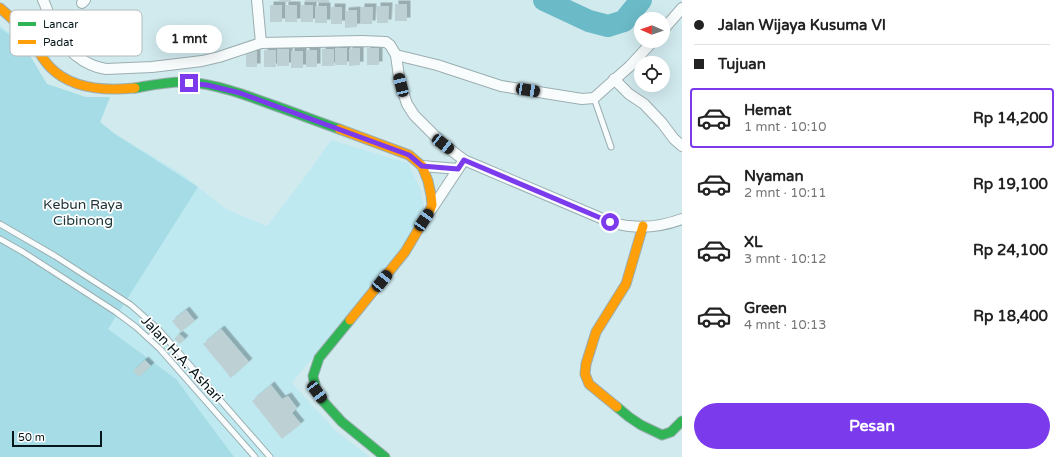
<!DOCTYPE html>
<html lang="id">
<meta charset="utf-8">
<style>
:root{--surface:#fff;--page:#f6f6f6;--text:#222;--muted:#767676;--line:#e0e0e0;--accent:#7c3aed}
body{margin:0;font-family:"Varela Round",sans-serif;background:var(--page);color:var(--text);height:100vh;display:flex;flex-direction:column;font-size:15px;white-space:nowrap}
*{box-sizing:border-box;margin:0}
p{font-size:13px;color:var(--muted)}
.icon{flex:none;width:22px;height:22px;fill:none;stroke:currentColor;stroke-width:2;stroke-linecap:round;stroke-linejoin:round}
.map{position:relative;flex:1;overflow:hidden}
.panel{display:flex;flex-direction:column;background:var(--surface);width:380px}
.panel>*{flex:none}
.hud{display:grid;align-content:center;height:88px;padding:0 12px;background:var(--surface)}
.needle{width:26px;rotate:272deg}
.buttons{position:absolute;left:634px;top:12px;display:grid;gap:8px}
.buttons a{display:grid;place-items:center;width:36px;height:36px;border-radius:50%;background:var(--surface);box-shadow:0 4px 16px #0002;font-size:20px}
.scale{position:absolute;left:12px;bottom:10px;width:90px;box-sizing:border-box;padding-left:4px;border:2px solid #06181b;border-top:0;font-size:11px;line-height:14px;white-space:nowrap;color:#06181b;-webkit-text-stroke:3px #fff;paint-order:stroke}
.end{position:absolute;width:18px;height:18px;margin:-9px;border:5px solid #7c3aed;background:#fff;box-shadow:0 0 0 2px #fff}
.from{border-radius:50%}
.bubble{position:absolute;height:28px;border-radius:14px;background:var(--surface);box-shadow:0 4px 16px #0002;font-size:13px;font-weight:800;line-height:28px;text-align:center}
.car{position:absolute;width:12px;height:24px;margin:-12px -6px;border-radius:5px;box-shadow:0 0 3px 1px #0007;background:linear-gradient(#222 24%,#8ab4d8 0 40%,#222 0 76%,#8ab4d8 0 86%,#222 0)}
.hud b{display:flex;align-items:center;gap:14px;height:38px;font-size:15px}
.hud b+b{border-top:1px solid var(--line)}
.hud i{width:10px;height:10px;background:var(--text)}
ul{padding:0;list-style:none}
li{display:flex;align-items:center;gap:12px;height:60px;margin:0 8px 6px;padding:0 4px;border:2px solid transparent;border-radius:4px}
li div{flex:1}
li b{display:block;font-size:15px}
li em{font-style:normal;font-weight:800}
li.current{border-color:var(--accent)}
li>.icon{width:36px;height:36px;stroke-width:1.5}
.button{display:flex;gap:8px;margin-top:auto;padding:8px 12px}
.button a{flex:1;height:46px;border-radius:24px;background:var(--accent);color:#fff;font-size:16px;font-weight:800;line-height:46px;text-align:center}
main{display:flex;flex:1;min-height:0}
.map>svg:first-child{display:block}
</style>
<main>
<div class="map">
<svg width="682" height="457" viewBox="0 0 682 457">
<defs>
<filter id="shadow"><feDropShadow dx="3.5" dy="-3.5" stdDeviation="0" flood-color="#0004"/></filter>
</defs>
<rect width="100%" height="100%" fill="#d1eaee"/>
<polygon fill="#bfe9f1" points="0,25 23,44 47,84 86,97 110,97 100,122 115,134 182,174 226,209 267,226 308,173 331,140 408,163 420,188 425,211 415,231 292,383 337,432 370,457 0,457"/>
<polygon fill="#a6dce5" points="0,28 23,44 47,84 86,97 110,97 100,122 115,134 198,187 108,329 176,379 234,457 0,457"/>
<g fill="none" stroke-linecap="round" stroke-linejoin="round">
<polyline stroke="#6bbac7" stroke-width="22" points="544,0 589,21 608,26 624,21 641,0"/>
</g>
<g fill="#bdd1d4" filter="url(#shadow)">
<rect x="279" y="0" width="12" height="2"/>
<rect x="305" y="0" width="24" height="2"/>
<rect x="395" y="4" width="12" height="17"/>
<rect x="270" y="5" width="12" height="17"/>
<rect x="285" y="5" width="12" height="17"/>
<rect x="301" y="5" width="12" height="17"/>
<rect x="315" y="6" width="12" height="17"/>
<polygon points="377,6 389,6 388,23 377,23"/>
<rect x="331" y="7" width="11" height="17"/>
<polygon points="361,7 373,7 372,24 361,24"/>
<polygon points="357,10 357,27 345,28 345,11"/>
<rect x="335" y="48" width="12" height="17"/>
<polygon points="360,48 360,65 349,66 349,49"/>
<rect x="367" y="48" width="12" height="17"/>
<rect x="277" y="49" width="12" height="17"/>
<rect x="322" y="49" width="12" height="17"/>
<rect x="246" y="50" width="11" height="17"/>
<rect x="264" y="50" width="12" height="17"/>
<rect x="306" y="50" width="11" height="17"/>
<rect x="291" y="51" width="12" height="17"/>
<polygon points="186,310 195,321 181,332 172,321"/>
<polygon points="221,329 249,362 231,378 203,344"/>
<polygon points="179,334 185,339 180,344 174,339"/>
<polygon points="145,360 151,366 139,377 133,371"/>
<polygon points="271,385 282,399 288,396 297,408 292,413 301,424 282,439 252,401"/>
</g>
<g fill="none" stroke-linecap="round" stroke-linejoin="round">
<defs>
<g id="lane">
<polyline points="594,98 611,147"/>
<polyline points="0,224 55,256 131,305 158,329 174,347 270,457"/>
<polyline points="0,239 23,252 116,312 136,327 160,349 255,457"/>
<polyline points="149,338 158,329"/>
</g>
<g id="street">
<path d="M43 0C48 9 49 20 54 29 64 48 84 66 106 69L152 67 202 61 219 57 261 43 362 41 386 42 390 45 396 55 399 77 403 92 407 104 414 115 443 144 464 160 610 222C616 223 623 226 629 226 646 228 666 225 682 219"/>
<polyline points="257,0 261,43"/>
<polyline points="82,3 85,0"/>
<polyline points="663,30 682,8"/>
<polyline points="396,55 437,65 501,86 582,99 594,98 630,66 653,41"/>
<polyline points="614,79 629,94 644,104 662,123 674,139 682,146"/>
<polyline points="422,166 458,169"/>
<polyline points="431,210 464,160"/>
</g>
<g id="fast">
<path d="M135 88C152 85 169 81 187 82 215 84 243 94 270 104 293 112 316 121 339 129"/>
<polyline points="350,320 319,358 313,376 316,389 322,400 342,422 385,457"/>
<polyline points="617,407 629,417 641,425 662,435 671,432 682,421"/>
</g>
<g id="slow">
<path d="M0 8C12 18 23 29 32 42 38 50 43 60 50 67 71 89 106 91 135 88"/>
<polyline points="339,129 409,155 422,166 428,181 431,195 432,205 430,210 405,252 350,320"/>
<polyline points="617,407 589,384 585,374 586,364 596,332 626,284 643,226"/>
</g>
</defs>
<use href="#lane" stroke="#9baeb1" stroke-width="7"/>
<use href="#street" stroke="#9baeb1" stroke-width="12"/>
<use href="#fast" stroke="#9baeb1" stroke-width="11"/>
<use href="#slow" stroke="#9baeb1" stroke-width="11"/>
<use href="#lane" stroke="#f8fcfc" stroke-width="5"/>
<use href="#street" stroke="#f8fcfc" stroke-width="10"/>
<use href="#fast" stroke="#30b455" stroke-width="9"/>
<use href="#slow" stroke="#ff9f0a" stroke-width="9"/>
</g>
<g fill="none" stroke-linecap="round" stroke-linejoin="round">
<polyline stroke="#7c3aed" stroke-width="5" points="189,83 207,85 240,93 409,155 422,166 458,169 464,160 610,222"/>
</g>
<g text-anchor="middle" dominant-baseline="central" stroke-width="3.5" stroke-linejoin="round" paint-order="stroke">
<g font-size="14" fill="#1c3337" stroke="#fff">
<text x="83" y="204">Kebun Raya<tspan x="83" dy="16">Cibinong</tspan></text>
</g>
<g font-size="14" fill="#06181b" stroke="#fff">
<text transform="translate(182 359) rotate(47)">Jalan H.A. Ashari</text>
</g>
</g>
<rect x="10" y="10" width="132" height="46" rx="6" fill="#fff" stroke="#b4babb" stroke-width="1"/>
<rect x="18" y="22" width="18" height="4" fill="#30b455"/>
<rect x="18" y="40" width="18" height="4" fill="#ff9f0a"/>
<g font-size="11" fill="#06181b">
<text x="43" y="28">Lancar</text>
<text x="43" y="46">Padat</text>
</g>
</svg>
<div class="buttons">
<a><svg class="needle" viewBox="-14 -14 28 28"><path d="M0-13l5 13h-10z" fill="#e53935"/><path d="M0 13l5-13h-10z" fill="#767676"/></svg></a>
<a><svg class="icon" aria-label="locate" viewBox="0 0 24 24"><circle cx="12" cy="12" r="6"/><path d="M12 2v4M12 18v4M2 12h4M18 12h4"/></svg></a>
</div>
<div class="scale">50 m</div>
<i class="end from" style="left:610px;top:222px"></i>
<i class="end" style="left:189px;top:83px"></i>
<div class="bubble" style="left:156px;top:25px;width:66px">1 mnt</div>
<i class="car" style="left:401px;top:85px;rotate:346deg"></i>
<i class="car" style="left:528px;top:90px;rotate:99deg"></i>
<i class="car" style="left:443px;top:144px;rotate:128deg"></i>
<i class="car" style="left:424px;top:220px;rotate:34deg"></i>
<i class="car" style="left:382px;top:281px;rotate:39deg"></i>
<i class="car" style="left:317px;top:392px;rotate:143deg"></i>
</div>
<section class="panel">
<div class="hud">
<b><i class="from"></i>Jalan Wijaya Kusuma VI</b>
<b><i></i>Tujuan</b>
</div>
<ul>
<li class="current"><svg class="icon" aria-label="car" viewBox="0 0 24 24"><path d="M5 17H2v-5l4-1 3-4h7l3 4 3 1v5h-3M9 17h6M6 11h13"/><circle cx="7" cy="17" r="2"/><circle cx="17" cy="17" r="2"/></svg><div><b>Hemat</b><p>1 mnt · 10:10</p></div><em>Rp 14,200</em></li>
<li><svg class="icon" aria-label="car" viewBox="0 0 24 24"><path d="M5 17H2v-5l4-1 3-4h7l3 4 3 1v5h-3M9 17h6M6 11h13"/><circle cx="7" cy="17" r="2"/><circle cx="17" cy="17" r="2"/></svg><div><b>Nyaman</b><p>2 mnt · 10:11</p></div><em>Rp 19,100</em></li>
<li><svg class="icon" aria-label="car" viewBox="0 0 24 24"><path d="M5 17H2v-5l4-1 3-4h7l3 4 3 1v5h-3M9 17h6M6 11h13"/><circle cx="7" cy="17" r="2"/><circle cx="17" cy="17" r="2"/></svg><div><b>XL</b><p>3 mnt · 10:12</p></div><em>Rp 24,100</em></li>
<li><svg class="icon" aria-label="car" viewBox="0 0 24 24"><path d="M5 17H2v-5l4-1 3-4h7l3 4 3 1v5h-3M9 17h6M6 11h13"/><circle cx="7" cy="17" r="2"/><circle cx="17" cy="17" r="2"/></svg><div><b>Green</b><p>4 mnt · 10:13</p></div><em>Rp 18,400</em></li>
</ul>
<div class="button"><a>Pesan</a></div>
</section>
</main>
